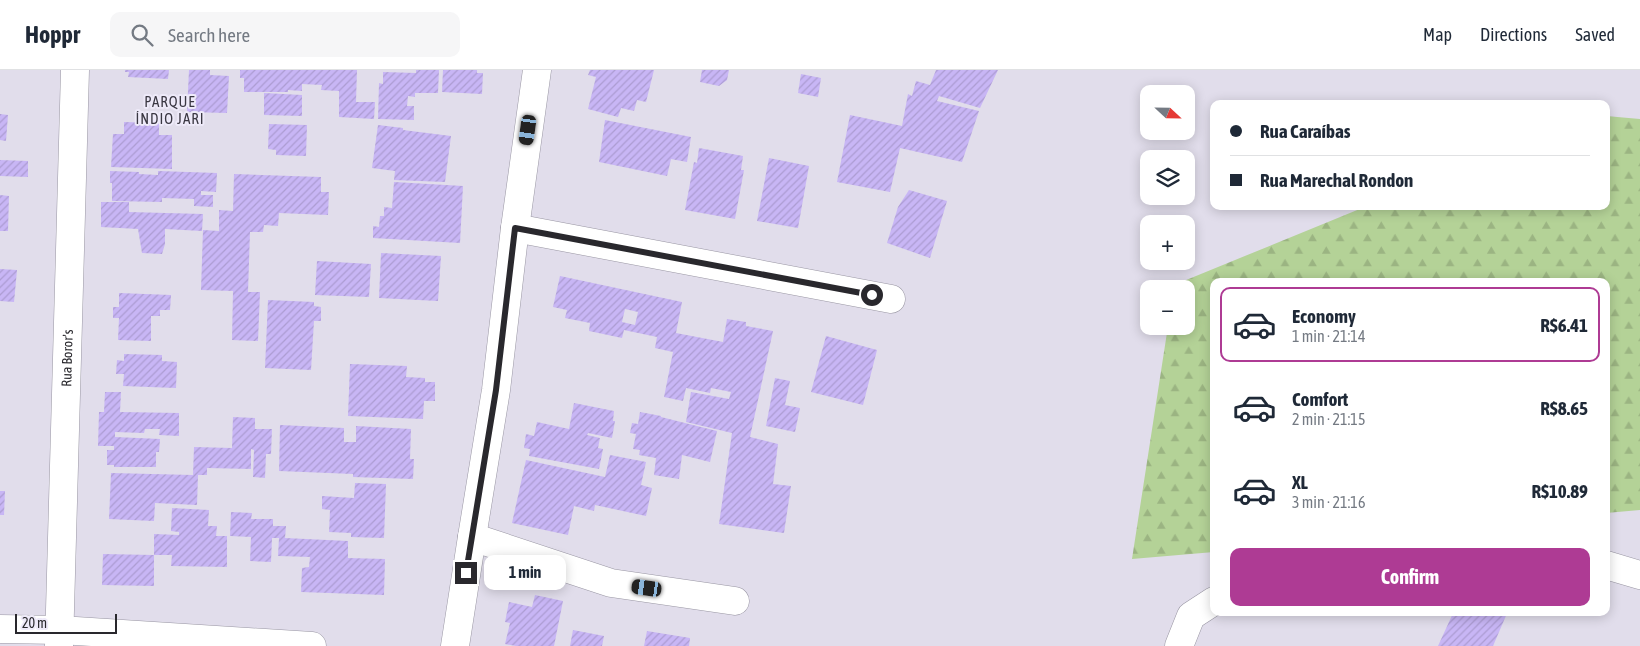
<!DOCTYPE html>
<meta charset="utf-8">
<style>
:root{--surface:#fff;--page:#f6f6f7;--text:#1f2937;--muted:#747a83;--line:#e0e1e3;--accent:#ae3b94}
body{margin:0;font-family:"Asap Condensed",sans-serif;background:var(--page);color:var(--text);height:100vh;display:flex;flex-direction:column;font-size:19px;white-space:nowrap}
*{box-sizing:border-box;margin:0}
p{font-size:16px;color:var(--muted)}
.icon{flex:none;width:28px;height:28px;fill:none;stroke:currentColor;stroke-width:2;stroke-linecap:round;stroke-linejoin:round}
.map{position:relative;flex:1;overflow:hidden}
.drawer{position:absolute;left:1210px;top:208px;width:400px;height:338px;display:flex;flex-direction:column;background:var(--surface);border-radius:10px;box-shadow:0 2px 12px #0003}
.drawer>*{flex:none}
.hud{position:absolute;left:1210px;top:30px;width:400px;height:110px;border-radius:10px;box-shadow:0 2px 12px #0003;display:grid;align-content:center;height:110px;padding:0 20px;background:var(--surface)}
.needle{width:32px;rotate:112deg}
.tools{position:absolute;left:1140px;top:15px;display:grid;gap:10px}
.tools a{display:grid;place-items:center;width:55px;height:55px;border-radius:10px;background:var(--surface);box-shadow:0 2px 12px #0003;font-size:25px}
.scale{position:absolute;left:15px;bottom:12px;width:102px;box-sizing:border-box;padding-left:5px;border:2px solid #29282d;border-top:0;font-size:14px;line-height:18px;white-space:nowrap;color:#29282d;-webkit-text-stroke:4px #eeeaf9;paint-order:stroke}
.end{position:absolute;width:22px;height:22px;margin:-11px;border:6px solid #29282d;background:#fff;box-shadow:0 0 0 2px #fff}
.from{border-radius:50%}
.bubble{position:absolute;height:35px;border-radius:10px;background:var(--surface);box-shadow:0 2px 12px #0003;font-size:16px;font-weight:700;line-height:35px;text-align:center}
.car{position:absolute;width:15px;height:30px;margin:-15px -8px;border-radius:6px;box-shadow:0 0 4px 1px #0007;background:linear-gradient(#222 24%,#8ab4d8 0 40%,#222 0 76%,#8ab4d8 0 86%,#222 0)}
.hud b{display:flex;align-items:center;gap:18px;height:48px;font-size:19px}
.hud b+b{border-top:1px solid var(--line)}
.hud i{width:12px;height:12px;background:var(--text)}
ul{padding:9px 0 0;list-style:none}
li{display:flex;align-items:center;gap:15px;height:75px;margin:0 10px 8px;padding:0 10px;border:2px solid transparent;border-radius:10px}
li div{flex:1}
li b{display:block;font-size:19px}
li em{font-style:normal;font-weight:700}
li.on{border-color:var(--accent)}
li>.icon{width:45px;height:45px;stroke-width:1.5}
.cta{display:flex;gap:10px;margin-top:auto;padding:10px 20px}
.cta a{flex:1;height:58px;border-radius:10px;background:var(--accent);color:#fff;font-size:20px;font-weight:700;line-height:58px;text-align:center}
header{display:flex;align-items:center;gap:30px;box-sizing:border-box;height:70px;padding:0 25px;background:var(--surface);border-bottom:1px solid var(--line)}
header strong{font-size:24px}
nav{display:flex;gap:28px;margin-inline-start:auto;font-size:18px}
.search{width:350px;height:45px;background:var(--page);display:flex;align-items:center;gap:12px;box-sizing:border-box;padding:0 18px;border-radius:10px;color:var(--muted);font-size:19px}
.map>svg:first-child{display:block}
</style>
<header>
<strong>Hoppr</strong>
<div class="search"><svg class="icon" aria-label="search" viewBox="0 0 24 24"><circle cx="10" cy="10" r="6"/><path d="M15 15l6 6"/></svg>Search here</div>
<nav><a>Map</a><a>Directions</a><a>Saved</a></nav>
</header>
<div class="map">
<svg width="1640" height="576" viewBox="0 0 1640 576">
<defs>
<pattern id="forest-firs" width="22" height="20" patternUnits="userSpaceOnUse" patternTransform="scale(1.25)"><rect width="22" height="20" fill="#b4d297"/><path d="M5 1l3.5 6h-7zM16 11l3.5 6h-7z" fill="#9bb482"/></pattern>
<pattern id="building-hatch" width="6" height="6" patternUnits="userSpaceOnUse" patternTransform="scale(1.25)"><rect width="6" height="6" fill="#c8b6f5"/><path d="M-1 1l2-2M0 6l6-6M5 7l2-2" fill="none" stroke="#ac9cd2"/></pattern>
</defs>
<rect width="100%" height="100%" fill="#e1ddeb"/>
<polygon fill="url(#forest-firs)" points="1606,46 1640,49 1640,440 1606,443 1606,211 1214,211 1214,482 1132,489 1168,256 1186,256 1186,219 1173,219 1174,215 1367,136 1606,136"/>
<g fill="url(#building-hatch)" fill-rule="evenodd">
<polygon points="125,0 169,0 168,9 128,7 129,2 125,2"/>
<polygon points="189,0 210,0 210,5 229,6 227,43 187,42"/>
<polygon points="240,0 357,0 356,32 375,32 374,49 339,47 339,21 321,20 322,15 302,14 302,21 288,20 288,22 244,22 244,8 240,8"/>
<polygon points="416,0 439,0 438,23 415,23 415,27 408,26 407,36 414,36 414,50 378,49 379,13 383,14 383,2 416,3"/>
<polygon points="443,0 477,0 477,3 483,3 482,24 442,22"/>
<polygon points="590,0 654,0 646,32 637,30 634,41 621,38 618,47 588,39 596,7 588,5"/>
<polygon points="702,0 729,0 727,10 719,16 700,12"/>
<polygon points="936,0 998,0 980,38 939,26 937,31 979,41 962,92 900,78 890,122 837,112 850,45 902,56 908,24 912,26 916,11 930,15"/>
<polygon points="801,4 821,8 818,27 798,23"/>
<polygon points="264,23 302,25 302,46 264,45"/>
<polygon points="0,44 8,45 6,71 0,70"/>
<polygon points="605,50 691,67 687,92 671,89 667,106 599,92"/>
<polygon points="124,52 159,53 159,65 172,65 172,99 111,97 113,64 124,64"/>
<polygon points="269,54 307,55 306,86 276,85 276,80 268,79"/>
<polygon points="378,55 403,58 403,60 451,66 445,112 394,110 395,101 372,98"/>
<polygon points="699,78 743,86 741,100 744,100 735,149 685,140 694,92 697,93"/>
<polygon points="769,88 809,96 798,158 757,151"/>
<polygon points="0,90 28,91 28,107 0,106"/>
<polygon points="110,101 139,102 139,104 158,105 158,101 217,103 216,122 201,121 201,125 213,125 213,137 194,136 194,129 162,128 162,132 112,131 112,113 110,113"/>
<polygon points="234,104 321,107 321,122 329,122 328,145 279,143 278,156 264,155 263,162 250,162 248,222 260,222 258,271 232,270 233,221 201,220 203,160 219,161 219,140 233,141"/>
<polygon points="394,112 463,116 460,173 373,168 373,156 379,157 380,146 384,146 384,137 392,138"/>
<polygon points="909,120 947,131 930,188 887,173 898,137"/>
<polygon points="0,125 9,126 8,161 0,161"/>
<polygon points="101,132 129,132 129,142 203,144 202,161 165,159 165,174 162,184 142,183 138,159 101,157"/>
<polygon points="381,183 441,186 438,231 379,228"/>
<polygon points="317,191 371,194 369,227 315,225"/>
<polygon points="0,199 17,200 14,232 0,231"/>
<path d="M560 206 682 232 676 263 723 272 727 249 746 252V256L773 261 750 367 778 374 773 414 791 416 784 463 719 454 732 363 686 352 691 322 729 329 731 322 711 318 710 323 686 318 683 331 664 327 673 282 655 278 657 267 624 260 622 268 589 261 590 253 565 248 567 240 553 237ZM625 239 638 242 635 255 622 252Z"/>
<polygon points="119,223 171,225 170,240 160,240 160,246 151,246 151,271 118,270 119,248 113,248 113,237 119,237"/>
<polygon points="268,230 314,232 314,236 321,237 321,251 314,251 311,300 265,298"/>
<polygon points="826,266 877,280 863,335 811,322"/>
<polygon points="124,284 162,285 162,291 177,292 176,318 123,316 124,304 116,304 117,290 124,291"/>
<polygon points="350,294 407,296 406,307 425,308 425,312 435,312 435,331 424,331 423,349 348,346"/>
<polygon points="775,308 790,311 785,335 800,338 795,362 766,356"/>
<polygon points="105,322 121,322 120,342 179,343 179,366 159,365 160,359 145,359 144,363 115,362 115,367 160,369 159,382 156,382 156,397 114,397 114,395 107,395 107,380 114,380 114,376 98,376 99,342 104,342"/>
<polygon points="574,333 614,341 613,351 615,351 612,368 588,363 587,365 600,368 598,378 603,379 599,399 529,386 530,379 524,378 526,364 534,366 537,352 569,359"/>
<polygon points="640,342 661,346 661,347 717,361 710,392 682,385 679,409 654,405 656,388 639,385 640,380 633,379 636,364 630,363 632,353 638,354"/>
<polygon points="233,347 255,348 255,359 272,359 271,384 266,384 265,408 253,407 254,380 251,379 251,399 207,398 207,405 198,405 197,435 155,433 154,451 109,449 111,403 193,405 194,377 232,378"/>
<polygon points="280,355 344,358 344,372 356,372 356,356 411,359 410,389 414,389 413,409 353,407 353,404 279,401"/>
<polygon points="610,385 646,392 641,415 652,418 646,446 595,435 594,441 574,436 568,465 512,453 526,390 605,407"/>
<polygon points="355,413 386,414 384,468 351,467 351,463 329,462 330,440 322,439 322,426 354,428"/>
<polygon points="0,421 5,421 4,445 0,445"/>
<polygon points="172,438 209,440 208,456 217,456 216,466 227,466 227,497 171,496 172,485 154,485 154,464 179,465 179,462 171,461"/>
<polygon points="231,442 252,443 251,449 273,449 273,456 286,456 285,468 348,471 348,488 385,489 384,525 301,522 302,498 309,497 310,487 278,486 279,468 272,468 271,492 250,491 251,467 230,466"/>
<polygon points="103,484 154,485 154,516 102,515"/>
<polygon points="535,525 563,531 554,576 516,576 505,574 510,553 505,552 509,532 532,537"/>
<polygon points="1454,541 1508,541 1493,576 1438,576"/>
<polygon points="573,560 604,566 602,576 570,576"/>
<polygon points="647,561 690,568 689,576 644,576"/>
</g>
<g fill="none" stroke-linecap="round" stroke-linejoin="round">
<defs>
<g id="minor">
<polyline points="515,158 891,229"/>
<polyline points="472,467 611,513 735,531"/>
<polyline points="1606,495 1640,505"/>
<polyline points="0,559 60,560 312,576"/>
<path id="s1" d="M59 576 75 0"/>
<polyline points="1179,576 1191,546 1214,531"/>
</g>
<polyline id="tertiary" points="455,576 472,467 496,320 515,158 537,0"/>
</defs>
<use href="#minor" stroke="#9996a3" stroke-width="29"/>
<use href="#tertiary" stroke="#9996a3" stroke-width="29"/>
<use href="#minor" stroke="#fff" stroke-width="28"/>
<use href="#tertiary" stroke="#fff" stroke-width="28"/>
</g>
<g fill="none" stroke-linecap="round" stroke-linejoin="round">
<polyline stroke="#29282d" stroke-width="6" points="466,503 496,320 515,158 872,225"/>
</g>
<g text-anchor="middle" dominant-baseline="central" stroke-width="4" stroke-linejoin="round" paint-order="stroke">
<g font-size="14" fill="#29282d" stroke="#eeeaf9">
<text stroke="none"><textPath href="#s1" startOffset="288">Rua Boror's</textPath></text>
</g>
<g font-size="15" letter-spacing="1" fill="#3a3742" stroke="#eeeaf9">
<text x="170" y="31">PARQUE<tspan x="170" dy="17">ÍNDIO JARI</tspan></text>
</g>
</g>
</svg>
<div class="tools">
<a><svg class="needle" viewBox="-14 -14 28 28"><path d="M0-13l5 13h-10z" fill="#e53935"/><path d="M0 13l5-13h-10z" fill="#747a83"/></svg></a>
<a><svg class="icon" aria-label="layers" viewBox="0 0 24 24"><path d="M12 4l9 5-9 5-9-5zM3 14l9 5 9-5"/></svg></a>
<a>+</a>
<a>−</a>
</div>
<div class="scale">20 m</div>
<i class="end from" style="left:872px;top:225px"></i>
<i class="end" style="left:466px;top:503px"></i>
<div class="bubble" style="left:484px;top:485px;width:82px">1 min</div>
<i class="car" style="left:528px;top:60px;rotate:188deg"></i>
<i class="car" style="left:647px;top:518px;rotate:278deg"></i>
<div class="hud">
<b><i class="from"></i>Rua Caraíbas</b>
<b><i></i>Rua Marechal Rondon</b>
</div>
<section class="drawer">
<ul>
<li class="on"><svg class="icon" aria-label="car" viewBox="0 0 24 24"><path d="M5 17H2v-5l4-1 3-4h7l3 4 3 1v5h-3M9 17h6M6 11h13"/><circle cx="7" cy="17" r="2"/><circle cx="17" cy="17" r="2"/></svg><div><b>Economy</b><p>1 min · 21:14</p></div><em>R$6.41</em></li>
<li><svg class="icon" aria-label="car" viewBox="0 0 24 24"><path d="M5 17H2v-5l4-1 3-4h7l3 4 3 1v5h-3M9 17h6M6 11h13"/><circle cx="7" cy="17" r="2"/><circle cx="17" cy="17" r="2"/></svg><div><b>Comfort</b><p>2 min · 21:15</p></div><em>R$8.65</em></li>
<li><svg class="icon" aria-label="car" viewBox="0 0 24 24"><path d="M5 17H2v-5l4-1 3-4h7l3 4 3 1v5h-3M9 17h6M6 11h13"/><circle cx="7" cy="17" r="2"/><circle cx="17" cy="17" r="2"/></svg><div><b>XL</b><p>3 min · 21:16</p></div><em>R$10.89</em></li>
</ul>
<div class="cta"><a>Confirm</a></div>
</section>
</div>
